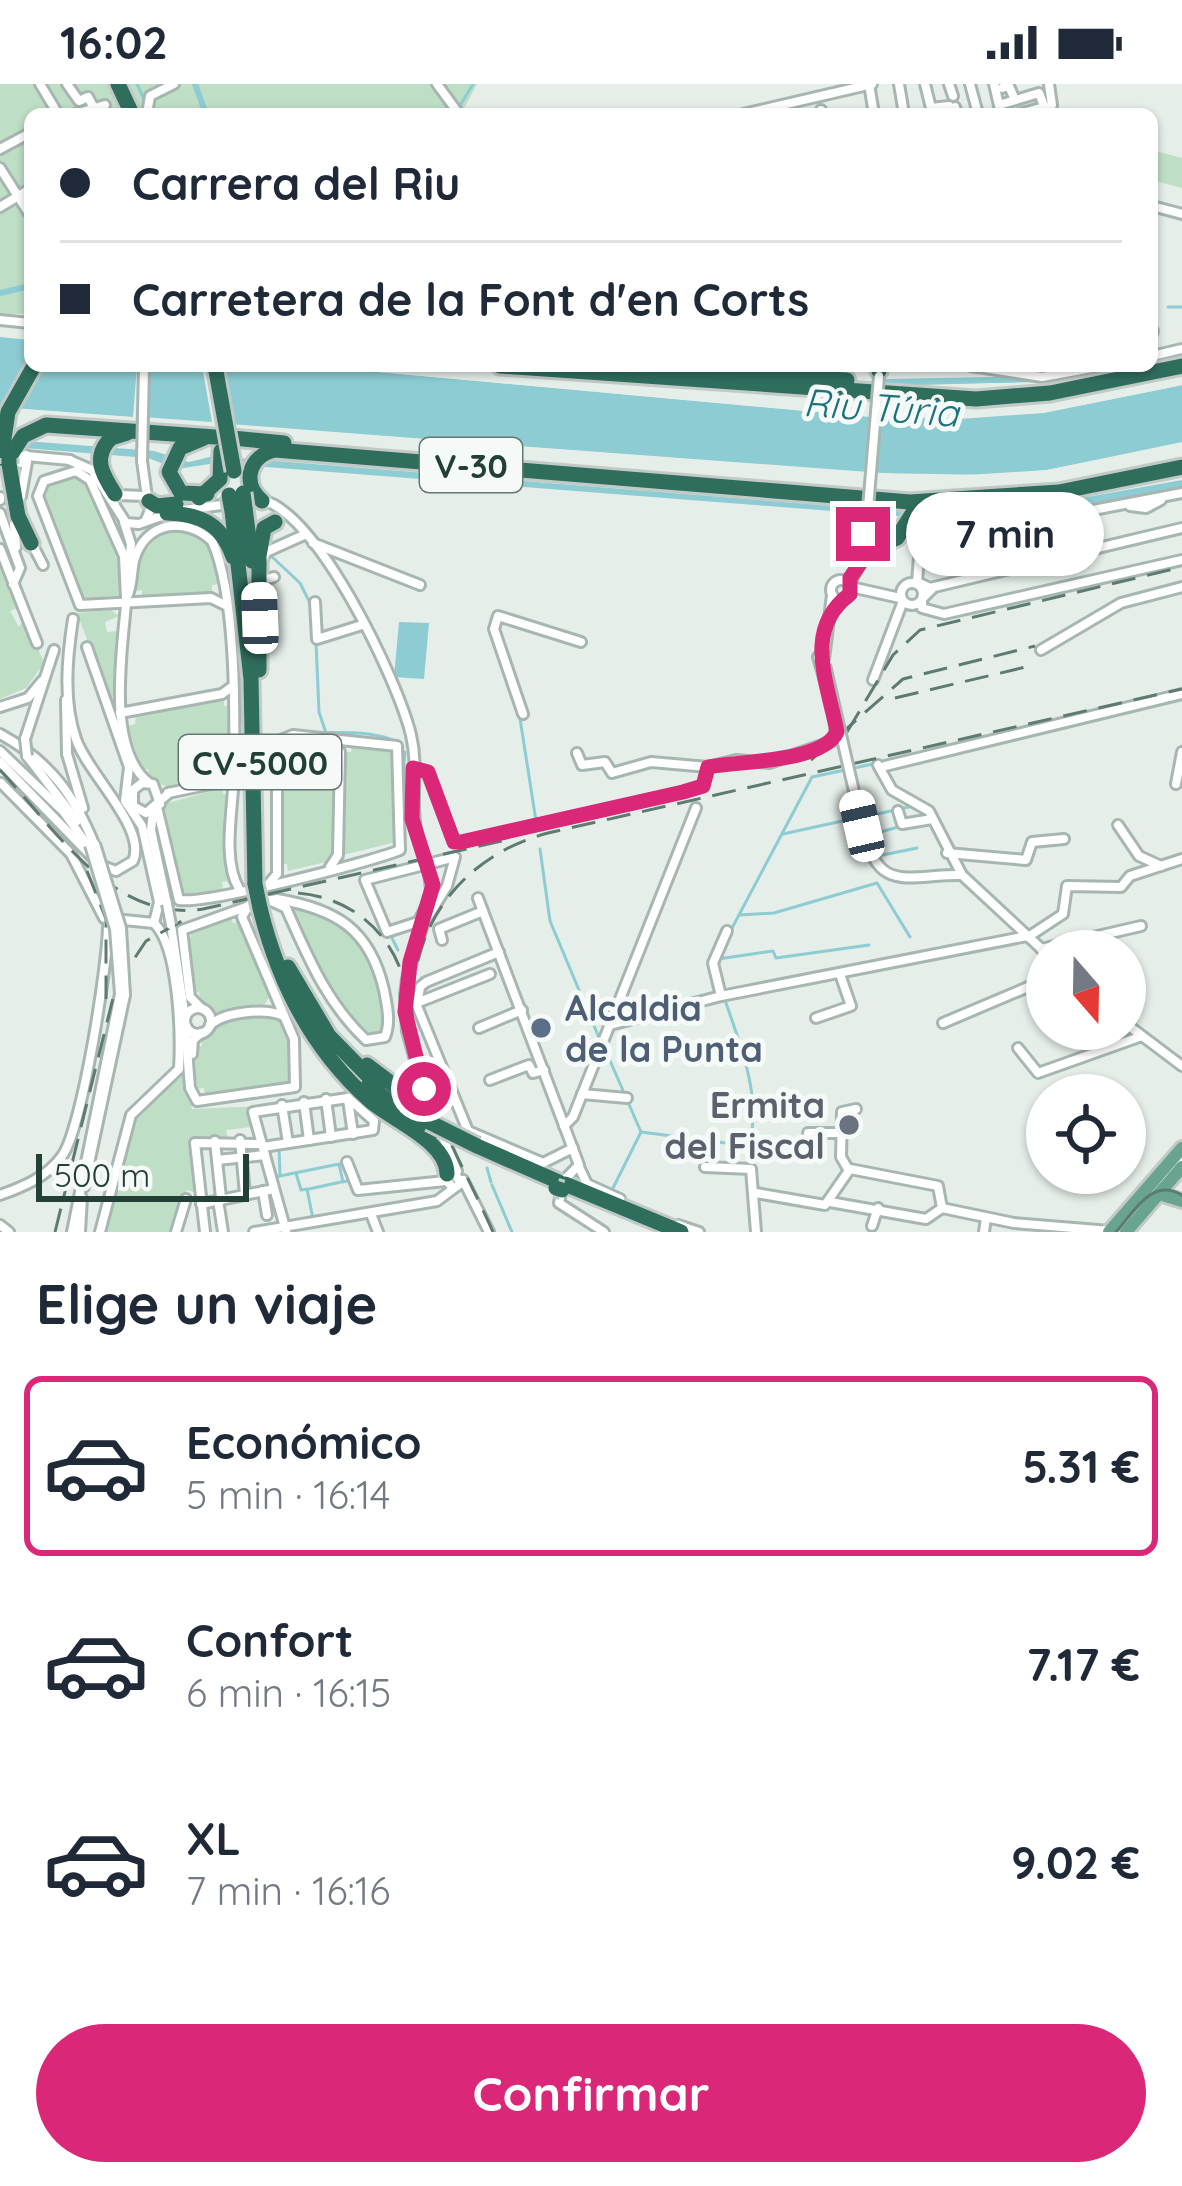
<!DOCTYPE html>
<html lang="es">
<meta charset="utf-8">
<style>
:root{--surface:#fff;--page:#f6f6f7;--text:#1f2937;--muted:#747a83;--line:#e0e1e3;--accent:#db2777}
body{margin:0;font-family:Quicksand,sans-serif;background:var(--page);color:var(--text);height:100vh;display:flex;flex-direction:column;font-size:45px;white-space:nowrap}
*{box-sizing:border-box;margin:0}
p{font-size:39px;color:var(--muted)}
.icon{flex:none;width:66px;height:66px;fill:none;stroke:currentColor;stroke-width:2;stroke-linecap:round;stroke-linejoin:round}
.map{position:relative;height:1148px;overflow:hidden}
.details{display:flex;flex-direction:column;background:var(--surface);flex:1}
.details>*{flex:none}
.banner{position:absolute;left:24px;top:24px;width:1134px;height:264px;border-radius:18px;box-shadow:0 3px 9px #0004;display:grid;align-content:center;height:264px;padding:0 36px;background:var(--surface)}
.needle{width:78px;rotate:160deg}
.fabs{position:absolute;left:1026px;top:846px;display:grid;gap:24px}
.fabs a{display:grid;place-items:center;width:120px;height:120px;border-radius:50%;background:var(--surface);box-shadow:0 3px 9px #0004;font-size:60px}
.scale{position:absolute;left:36px;bottom:30px;width:213px;box-sizing:border-box;padding-left:12px;border:6px solid #234037;border-top:0;font-size:33px;line-height:42px;white-space:nowrap;color:#234037;-webkit-text-stroke:9px #f5faf8;paint-order:stroke}
.end{position:absolute;width:54px;height:54px;margin:-27px;border:15px solid #db2777;background:#fff;box-shadow:0 0 0 6px #fff}
.from{border-radius:50%}
.bubble{position:absolute;height:84px;border-radius:42px;background:var(--surface);box-shadow:0 3px 9px #0004;font-size:39px;font-weight:800;line-height:84px;text-align:center}
.car{position:absolute;width:36px;height:72px;margin:-36px -18px;border-radius:15px;box-shadow:0 0 9px 3px #0007;background:linear-gradient(#fff 24%,#345 0 40%,#fff 0 76%,#345 0 86%,#fff 0)}
.banner b{display:flex;align-items:center;gap:42px;height:114px;font-size:45px}
.banner b+b{border-top:3px solid var(--line)}
.banner i{width:30px;height:30px;background:var(--text)}
ul{padding:0;list-style:none}
li{display:flex;align-items:center;gap:36px;height:180px;margin:0 24px 18px;padding:0 12px;border:6px solid transparent;border-radius:18px}
li div{flex:1}
li b{display:block;font-size:45px}
li em{font-style:normal;font-weight:800}
li.current{border-color:var(--accent)}
li>.icon{width:108px;height:108px;stroke-width:1.5}
h2{padding:0 36px;font-size:54px;line-height:144px}
.primary-button{display:flex;gap:24px;margin-top:auto;padding:24px 36px}
.primary-button a{flex:1;height:138px;border-radius:72px;background:var(--accent);color:#fff;font-size:48px;font-weight:800;line-height:138px;text-align:center}
.status{display:flex;justify-content:space-between;align-items:center;height:84px;padding:0 60px;background:var(--surface);direction:ltr}
.status svg{height:33px;fill:currentColor}
.map>svg:first-child{display:block}
</style>
<div class="status"><b>16:02</b><svg viewBox="0 0 49 12"><path d="M0 12V9h3v3zM5 12V6h3v6zM10 12V3h3v9zM15 12V0h3v12zM26 1h20v11H26zM47 4h2v5h-2z"/></svg></div>
<div class="map">
<svg width="1182" height="1148" viewBox="0 0 1182 1148">
<rect width="100%" height="100%" fill="#e5eee9"/>
<g fill="#bedfc5">
<polygon points="0,0 477,0 461,30 30,30 30,230 0,230"/>
<polygon points="1152,66 1182,74 1182,104 1152,96"/>
<polygon points="72,392 86,397 121,477 119,512 80,515 42,408 47,400"/>
<polygon points="179,445 211,463 218,500 212,501 212,508 142,514 142,506 135,507 138,475 163,446"/>
<polygon points="0,475 19,523 10,527 19,543 25,533 44,579 26,604 0,615"/>
<polygon points="111,526 119,532 105,538 107,548 118,547 112,621 77,529"/>
<polygon points="224,615 224,622 231,622 232,684 224,685 224,692 168,703 150,696 148,685 141,686 128,642 135,640 136,629"/>
<polygon points="293,655 329,658 329,666 336,667 335,770 330,777 288,787 287,780 280,780 279,668 287,668 286,657"/>
<polygon points="352,660 390,662 392,670 399,669 394,728 400,757 343,771 344,668 351,668"/>
<polygon points="223,704 223,710 231,711 231,797 222,798 223,805 185,812 184,806 176,807 160,738 167,736 164,720"/>
<path d="M296 821C308 825 324 827 334 833 366 853 400 916 381 953H366L323 900 291 826Z"/>
<polygon points="231,833 233,839 241,837 271,910 262,924 217,930 201,921 199,908 191,909 183,855 191,853 190,846"/>
<polygon points="273,931 276,937 282,934 297,993 289,994 290,1004 205,1015 204,1004 197,1005 194,963 202,962 201,952 217,939"/>
<polygon points="184,957 192,1025 259,1022 248,1032 251,1043 226,1046 228,1054 192,1056 194,1108 187,1106 173,1148 106,1148 136,1029 180,991"/>
</g>
<g fill="#8dccd3">
<polygon points="0,253 30,256 30,282 313,282 872,333 959,335 1043,329 1182,301 1182,359 1047,386 936,393 6,324 0,323"/>
<polygon points="0,355 154,367 189,378 214,372 909,428 1020,425 1182,396 1182,403 1070,426 935,435 216,379 177,385 148,374 0,362"/>
<polygon points="399,538 429,539 424,595 394,593"/>
</g>
<polygon fill="#e5eee9" points="137,282 143,333 212,338 202,282 209,282 230,340 867,389 872,333 313,282 379,282 872,327 959,329 1042,324 1182,295 1182,301 1168,304 1043,329 879,333 874,389 994,391 1047,386 1182,358 1182,365 1048,392 936,399 0,329 0,323 133,333"/>
<g fill="none" stroke-linecap="round" stroke-linejoin="round">
<g stroke="#8dccd3" stroke-width="3">
<polyline points="137,0 145,17"/>
<polyline points="459,23 473,0"/>
<polyline points="1168,223 1182,223"/>
<polyline points="904,300 1036,296"/>
<polyline points="269,470 300,499 311,521"/>
<polyline points="227,478 241,583 241,637"/>
<polyline points="316,558 319,628 326,649"/>
<polyline points="519,628 536,737"/>
<path d="M269 652C298 651 381 640 403 663"/>
<polyline points="854,684 915,671"/>
<polyline points="402,702 405,668"/>
<polyline points="864,733 913,722"/>
<polyline points="783,750 856,734"/>
<polyline points="867,752 898,743"/>
<polyline points="540,765 550,837 600,956"/>
<polyline points="878,772 917,764"/>
<polyline points="382,776 405,765 402,742"/>
<polyline points="740,831 774,829 877,799 910,853"/>
<polyline points="731,846 812,693 845,686"/>
<polyline points="391,852 398,866"/>
<polyline points="718,875 773,867 776,874 869,861"/>
<polyline points="605,965 641,1048"/>
<polyline points="279,1064 280,1091"/>
<polyline points="487,1084 491,1098"/>
<polyline points="296,1089 301,1106 307,1105 313,1135"/>
<polyline points="275,1093 339,1080 343,1098 351,1096 355,1108"/>
<polyline points="492,1101 512,1148"/>
<path d="M613 1104 641 1048 749 1062C762 1013 741 963 725 916"/>
<polyline points="309,1105 341,1098"/>
</g>
<g stroke="#8dccd3" stroke-width="6">
<polyline points="195,0 206,30"/>
<polyline points="0,209 30,202"/>
<polyline points="887,298 1038,295"/>
</g>
<defs>
<g id="minor">
<polyline points="40,0 58,30"/>
<polyline points="67,0 79,17 88,13 94,24"/>
<polyline points="437,0 459,30"/>
<polyline points="869,0 874,30"/>
<polyline points="899,0 904,30"/>
<polyline points="925,0 931,24 949,22"/>
<polyline points="949,0 953,12"/>
<polyline points="970,0 978,30"/>
<polyline points="994,0 1001,30"/>
<polyline points="1002,4 1009,2 1015,16"/>
<polyline points="999,21 1039,9 1047,30"/>
<polyline points="955,23 957,30"/>
<polyline points="1045,25 1052,21 1049,0"/>
<polyline points="821,26 821,30"/>
<polyline points="75,30 105,21"/>
<polyline points="147,30 150,12 174,0"/>
<polyline points="743,30 872,0"/>
<polyline points="1019,30 1044,23"/>
<polyline points="0,65 30,49"/>
<polyline points="0,84 28,128"/>
<polyline points="1152,122 1182,130"/>
<polyline points="0,123 30,105"/>
<polyline points="0,236 30,239"/>
<polyline points="1152,250 1153,247"/>
<polyline points="1152,272 1182,265"/>
<polyline points="971,282 1042,293 1103,282"/>
<polygon points="26,371 27,377 21,379 19,373"/>
<polyline points="26,372 70,376"/>
<polyline points="69,376 92,386 126,439 139,440 170,429"/>
<polyline points="142,377 147,413"/>
<polyline points="1182,409 1067,431 938,441 920,460 917,498 930,504 1182,444"/>
<polyline points="117,411 145,412 151,423 146,436"/>
<polyline points="21,412 27,378"/>
<polyline points="0,413 0,416"/>
<path d="M261 416C317 426 398 597 411 651 421 694 405 722 423 769"/>
<polyline points="1130,422 1146,424 1161,416"/>
<polyline points="184,426 229,420"/>
<polyline points="0,429 20,484 13,500"/>
<polyline points="124,438 131,460 129,482"/>
<polyline points="14,441 16,463"/>
<circle cx="868" cy="457" r="9"/>
<polyline points="30,456 43,481"/>
<polyline points="313,459 420,501"/>
<polyline points="0,465 37,559"/>
<polyline points="263,475 266,468 306,450"/>
<polyline points="263,490 264,496 274,493"/>
<circle cx="841" cy="506" r="10"/>
<circle cx="912" cy="510" r="11"/>
<polyline points="849,500 868,467"/>
<polyline points="851,503 900,514"/>
<polyline points="932,505 922,515 922,524 944,530 1182,476"/>
<polyline points="126,514 124,472 90,396 76,387 44,397 38,412 80,521 211,514 225,521"/>
<path d="M126 515C133 502 131 491 134 477 145 437 185 432 212 457 236 510 235 627 234 686 234 721 221 774 239 805"/>
<polyline points="315,518 317,555 362,541"/>
<path d="M126 520C122 568 106 665 149 699"/>
<polyline points="87,563 129,683 125,717 142,742 159,818 154,839"/>
<polyline points="1041,566 1121,519 1182,503"/>
<polyline points="823,569 818,573 829,611"/>
<polyline points="824,575 832,511"/>
<polyline points="873,596 903,517"/>
<polyline points="66,616 67,670 83,724"/>
<polyline points="0,623 28,614 42,597"/>
<polyline points="120,629 222,610 233,602"/>
<polyline points="523,630 494,545 498,532 581,558"/>
<path d="M0 650C50 677 76 713 96 765"/>
<polyline points="25,655 54,566"/>
<polyline points="0,667 63,727 88,762"/>
<polyline points="577,669 582,681 605,678 612,689 651,678 708,683 736,676 770,679 833,657 836,643"/>
<polyline points="27,672 77,737"/>
<path d="M0 678 100 781 116 787 133 777C148 745 87 689 76 655 63 617 67 574 73 535"/>
<polyline points="878,681 892,706 929,727 961,789"/>
<polyline points="885,682 1182,610"/>
<polyline points="413,684 427,688 454,758 461,758 683,708 703,702 708,684"/>
<path d="M1 699 71 770 104 834 154 839C179 863 181 951 179 985L131 1031 100 1148"/>
<polyline points="1176,700 1182,668"/>
<polyline points="168,709 221,698 233,690"/>
<polyline points="160,720 153,700 142,699 133,706 133,722 146,729 169,709"/>
<path d="M157 723 179 816C208 820 368 779 400 766L397 662 293 651 281 656 277 668V790L266 803"/>
<polyline points="898,727 902,740 932,735"/>
<polyline points="153,728 151,746 167,820"/>
<polyline points="1118,741 1139,772 1161,782"/>
<path d="M862 742C878 812 907 790 962 791L1047 870"/>
<polyline points="947,769 1026,776 1032,758 1064,755"/>
<polyline points="428,781 432,814"/>
<polyline points="330,783 338,771 340,668 332,654"/>
<polyline points="478,814 579,1081 563,1097 559,1119 604,1148"/>
<polyline points="171,841 185,934"/>
<polyline points="423,841 447,802 455,773 365,796 387,848 418,838 432,812"/>
<polyline points="1028,853 1063,830 1067,802 1121,803 1130,792 1182,775"/>
<polyline points="442,856 439,845 483,827"/>
<polyline points="1041,865 1141,842"/>
<polyline points="499,868 426,898 420,903 417,922 468,1047 543,1079 573,1064"/>
<polyline points="407,895 423,840"/>
<polyline points="405,911 407,947 422,1002"/>
<polyline points="721,912 713,879 727,847"/>
<polyline points="419,918 490,890"/>
<polyline points="201,924 190,913 182,846 246,823"/>
<circle cx="198" cy="937" r="13"/>
<polyline points="816,934 851,922 840,890"/>
<path d="M185 938 190 1004 197 1017 295 1003 294 955 242 833 249 821 277 815C336 825 370 845 384 906 387 922 391 938 385 953L366 956C326 918 308 873 286 824L269 816"/>
<polyline points="943,939 1047,895"/>
<polyline points="1125,939 1182,982"/>
<path d="M210 941C226 927 266 924 284 932"/>
<polyline points="610,941 721,912 1027,852"/>
<polyline points="479,944 522,926"/>
<polyline points="1018,964 1038,989 1142,952"/>
<polyline points="192,970 193,956 201,949"/>
<polyline points="490,996 529,981 533,989 544,986"/>
<polyline points="582,1010 627,1014"/>
<polyline points="424,1011 414,1015 410,1005 423,1004 457,1087"/>
<polyline points="326,1015 331,1053"/>
<polyline points="348,1016 353,1050"/>
<polyline points="304,1018 309,1056"/>
<polyline points="282,1021 288,1059"/>
<polyline points="564,1042 573,1033 696,724"/>
<polyline points="808,1049 843,1049"/>
<polyline points="240,1056 245,1110"/>
<polyline points="215,1057 221,1114"/>
<polyline points="263,1063 373,1046 374,1037 348,1014"/>
<polyline points="217,1076 265,1071"/>
<polyline points="347,1078 358,1106 445,1097"/>
<polyline points="579,1083 587,1100 620,1115"/>
<polyline points="705,1083 751,1085 756,1148"/>
<polyline points="848,1085 841,1073 842,1028 856,1025"/>
<polyline points="463,1096 489,1148"/>
<polyline points="84,1103 125,911"/>
<polyline points="263,1107 267,1131"/>
<polyline points="756,1109 825,1121 850,1085 938,1102 942,1124"/>
<polyline points="1158,1109 1182,1074"/>
<path d="M0 1111C23 1103 47 1093 62 1072 82 1046 109 874 108 838"/>
<polyline points="218,1116 223,1148"/>
<polyline points="830,1118 926,1135 942,1124"/>
<polyline points="201,1120 274,1105"/>
<polyline points="942,1124 1014,1139 1110,1147"/>
<polyline points="371,1130 378,1148"/>
<polyline points="0,1141 9,1148"/>
<polyline points="678,1141 699,1148"/>
<polyline points="872,1142 878,1124"/>
<polyline points="286,1147 253,1028 348,1014"/>
<polyline points="72,1148 120,910"/>
<polyline points="80,1148 82,1114"/>
<polyline points="176,1148 186,1115"/>
<polyline points="205,1148 195,1059 261,1060"/>
<polyline points="254,1148 437,1117 461,1099 453,1087 445,1095 453,1104"/>
<polyline points="984,1148 986,1134"/>
</g>
<g id="major">
<polyline points="1159,1110 1182,1117"/>
<polyline points="1109,1148 1182,1064"/>
<polyline points="1126,1148 1182,1083"/>
</g>
<g id="highway">
<polyline points="118,0 132,30"/>
<polyline points="500,282 976,315 1050,309 1182,282"/>
<polyline points="628,282 847,296"/>
<polyline points="877,282 879,287"/>
<polyline points="204,354 180,364 169,388 181,409 207,410"/>
<polyline points="232,354 284,359"/>
<polyline points="1,374 8,328 34,282"/>
<polyline points="9,374 23,352 46,341 215,353"/>
<polyline points="9,380 18,432 31,459"/>
<path d="M115 410C102 390 92 373 111 354L127 349"/>
<polyline points="199,414 220,395 221,367"/>
<polyline points="149,417 157,422 176,420"/>
<path d="M262 417C241 399 249 372 275 366L910 418 1059 408 1182 383"/>
<polyline points="245,424 252,477"/>
<polyline points="232,427 251,595 255,800"/>
<path d="M167 429C200 430 222 440 233 473"/>
<polyline points="875,463 897,454 912,430 931,420"/>
<polyline points="259,586 259,472 264,444 275,438"/>
<path d="M260 824C278 898 311 964 369 1016 391 1036 447 1057 447 1090"/>
<polyline points="288,883 329,952 378,1002"/>
<polyline points="367,981 396,1003 410,1005"/>
<polyline points="368,1002 434,1047"/>
<polyline points="477,1062 559,1098"/>
<polyline points="565,1100 681,1148"/>
</g>
</defs>
<use href="#minor" stroke="#a7b6b0" stroke-width="14"/>
<use href="#major" stroke="#c1cac7" stroke-width="18"/>
<use href="#highway" stroke="#c1cac7" stroke-width="21"/>
<use href="#minor" stroke="#fff" stroke-width="8"/>
<use href="#major" stroke="#69a491" stroke-width="12"/>
<use href="#highway" stroke="#2f6d5d" stroke-width="15"/>
<path stroke="#5e7b72" stroke-width="3" d="M1116 1148C1134 1128 1152 1093 1182 1111"/>
<g stroke="#5e7b72" stroke-width="3" stroke-dasharray="24 12" stroke-linecap="butt">
<polyline points="895,614 1030,582"/>
<polyline points="847,648 893,571 920,546 1182,483"/>
<polyline points="811,676 903,595 1035,562"/>
<path d="M0 686C55 744 112 839 203 825L506 756"/>
<polyline points="87,787 106,835 106,915"/>
<path d="M298 809C353 814 394 850 406 904"/>
<polyline points="55,1148 116,902 146,857 191,832"/>
<path d="M493 1148C470 1096 439 1042 422 987 389 881 439 778 548 749L1182 605"/>
</g>
<defs>
<g id="minor-bridge">
<polyline points="142,377 144,282"/>
<polyline points="867,436 879,292"/>
<polyline points="825,581 862,742"/>
<polyline points="25,655 27,672"/>
<polyline points="95,760 121,844 125,911"/>
<polyline points="90,761 115,845 120,910"/>
<polyline points="423,769 428,781"/>
<polyline points="167,820 171,841"/>
<polyline points="405,911 407,895"/>
</g>
<g id="highway-bridge">
<polyline points="215,282 234,387"/>
<polyline points="9,380 9,374"/>
<polyline points="243,409 245,424"/>
<polyline points="229,411 232,427"/>
<polyline points="255,800 260,824"/>
<polyline points="429,1038 477,1062"/>
<polyline points="556,1104 562,1106"/>
</g>
</defs>
<use href="#minor-bridge" stroke="#a7b6b0" stroke-width="14" stroke-linecap="butt"/>
<use href="#highway-bridge" stroke="#c1cac7" stroke-width="21" stroke-linecap="butt"/>
<use href="#minor-bridge" stroke="#fff" stroke-width="8"/>
<use href="#highway-bridge" stroke="#2f6d5d" stroke-width="15"/>
</g>
<g fill="none" stroke-linecap="round" stroke-linejoin="round">
<path stroke="#db2777" stroke-width="15" d="M424 1005 405 928 410 878 433 801 412 735 413 684 428 688 454 758H461L683 708 703 702 708 683C738 677 822 679 837 648 828 599 802 546 850 510V494L869 466 859 461 863 450"/>
</g>
<circle fill="#5c6f8a" stroke="#f5faf8" stroke-width="4.5" cx="541" cy="944" r="12"/>
<circle fill="#6b7280" stroke="#f5faf8" stroke-width="4.5" cx="849" cy="1041" r="12"/>
<g text-anchor="middle" dominant-baseline="central" stroke-width="10" stroke-linejoin="round" paint-order="stroke">
<g fill="#f5faf8" stroke="#627871" stroke-width="3">
<rect x="420" y="354" width="102" height="54" rx="9"/>
<rect x="179" y="651" width="162" height="54" rx="9"/>
</g>
<g font-size="33" font-weight="bold" fill="#234037">
<text x="471" y="381">V-30</text>
<text x="260" y="678">CV-5000</text>
</g>
<g font-size="36" font-weight="bold" fill="#4e5e75" stroke="#f5faf8" text-anchor="start">
<text x="565" y="923">Alcaldia<tspan x="565" dy="41">de la Punta</tspan></text>
</g>
<g font-size="36" font-weight="bold" fill="#5b616d" stroke="#f5faf8" text-anchor="end">
<text x="825" y="1020">Ermita<tspan x="825" dy="41">del Fiscal</tspan></text>
</g>
<g font-size="39" font-style="italic" fill="#1c737d" stroke="#f5faf8">
<text transform="translate(881 323) rotate(4)">Riu Túria</text>
</g>
</g>
</svg>
<div class="fabs">
<a><svg class="needle" viewBox="-14 -14 28 28"><path d="M0-13l5 13h-10z" fill="#e53935"/><path d="M0 13l5-13h-10z" fill="#747a83"/></svg></a>
<a><svg class="icon" aria-label="locate" viewBox="0 0 24 24"><circle cx="12" cy="12" r="6"/><path d="M12 2v4M12 18v4M2 12h4M18 12h4"/></svg></a>
</div>
<div class="scale">500 m</div>
<i class="end from" style="left:424px;top:1005px"></i>
<i class="end" style="left:863px;top:450px"></i>
<div class="bubble" style="left:906px;top:408px;width:198px">7 min</div>
<i class="car" style="left:260px;top:534px;rotate:358deg"></i>
<i class="car" style="left:862px;top:742px;rotate:347deg"></i>
<div class="banner">
<b><i class="from"></i>Carrera del Riu</b>
<b><i></i>Carretera de la Font d'en Corts</b>
</div>
</div>
<section class="details">
<h2>Elige un viaje</h2>
<ul>
<li class="current"><svg class="icon" aria-label="car" viewBox="0 0 24 24"><path d="M5 17H2v-5l4-1 3-4h7l3 4 3 1v5h-3M9 17h6M6 11h13"/><circle cx="7" cy="17" r="2"/><circle cx="17" cy="17" r="2"/></svg><div><b>Económico</b><p>5 min · 16:14</p></div><em>5.31 €</em></li>
<li><svg class="icon" aria-label="car" viewBox="0 0 24 24"><path d="M5 17H2v-5l4-1 3-4h7l3 4 3 1v5h-3M9 17h6M6 11h13"/><circle cx="7" cy="17" r="2"/><circle cx="17" cy="17" r="2"/></svg><div><b>Confort</b><p>6 min · 16:15</p></div><em>7.17 €</em></li>
<li><svg class="icon" aria-label="car" viewBox="0 0 24 24"><path d="M5 17H2v-5l4-1 3-4h7l3 4 3 1v5h-3M9 17h6M6 11h13"/><circle cx="7" cy="17" r="2"/><circle cx="17" cy="17" r="2"/></svg><div><b>XL</b><p>7 min · 16:16</p></div><em>9.02 €</em></li>
</ul>
<div class="primary-button"><a>Confirmar</a></div>
</section>
